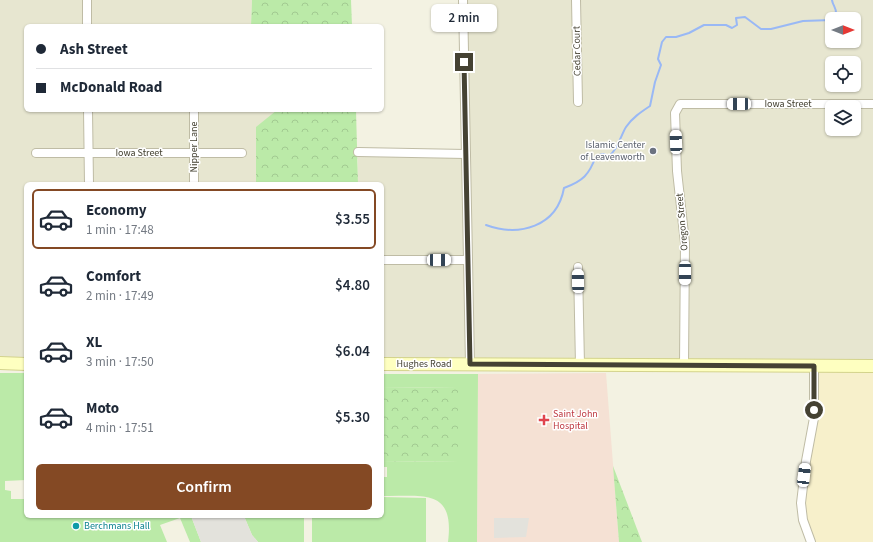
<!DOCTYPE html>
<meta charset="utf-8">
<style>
:root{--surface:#fff;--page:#f2f2f3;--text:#1f2937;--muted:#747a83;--line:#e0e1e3;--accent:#844924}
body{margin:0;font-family:"Source Sans 3",sans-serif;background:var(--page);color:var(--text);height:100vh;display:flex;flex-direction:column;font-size:15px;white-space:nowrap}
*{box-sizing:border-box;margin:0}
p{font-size:13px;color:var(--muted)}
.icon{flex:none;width:22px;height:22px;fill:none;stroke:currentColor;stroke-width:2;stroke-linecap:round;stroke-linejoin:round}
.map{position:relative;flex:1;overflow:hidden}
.panel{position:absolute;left:24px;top:182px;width:360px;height:336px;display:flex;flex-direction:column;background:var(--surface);border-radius:6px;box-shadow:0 1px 3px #0004}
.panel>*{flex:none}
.hud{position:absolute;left:24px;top:24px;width:360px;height:88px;border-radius:6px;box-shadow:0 1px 3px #0004;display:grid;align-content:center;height:88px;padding:0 12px;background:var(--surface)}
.needle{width:26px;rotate:90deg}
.buttons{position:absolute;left:825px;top:12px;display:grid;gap:8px}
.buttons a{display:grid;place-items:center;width:36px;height:36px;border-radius:6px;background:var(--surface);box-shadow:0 1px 3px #0004;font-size:20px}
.end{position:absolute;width:18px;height:18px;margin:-9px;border:5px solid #454233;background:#fff;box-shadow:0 0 0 2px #fff}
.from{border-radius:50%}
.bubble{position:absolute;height:28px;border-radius:6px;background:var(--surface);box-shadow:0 1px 3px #0004;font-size:13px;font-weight:600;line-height:28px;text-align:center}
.car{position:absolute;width:12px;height:24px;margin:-12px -6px;border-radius:5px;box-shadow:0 0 3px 1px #0007;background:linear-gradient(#fff 24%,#345 0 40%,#fff 0 76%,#345 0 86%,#fff 0)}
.hud b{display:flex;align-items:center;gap:14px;height:38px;font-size:15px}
.hud b+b{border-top:1px solid var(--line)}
.hud i{width:10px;height:10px;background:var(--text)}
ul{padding:7px 0 0;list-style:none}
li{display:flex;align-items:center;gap:12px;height:60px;margin:0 8px 6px;padding:0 4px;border:2px solid transparent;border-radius:6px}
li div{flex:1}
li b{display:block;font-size:15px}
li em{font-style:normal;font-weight:600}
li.active{border-color:var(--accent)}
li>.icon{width:36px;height:36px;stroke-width:1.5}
.cta{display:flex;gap:8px;margin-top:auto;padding:8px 12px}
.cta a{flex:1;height:46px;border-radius:6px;background:var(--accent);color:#fff;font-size:16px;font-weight:600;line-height:46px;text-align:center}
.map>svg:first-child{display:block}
</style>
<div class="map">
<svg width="873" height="542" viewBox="0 0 873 542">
<defs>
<pattern id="forest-crowns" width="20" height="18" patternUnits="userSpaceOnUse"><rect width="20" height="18" fill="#bbeaa8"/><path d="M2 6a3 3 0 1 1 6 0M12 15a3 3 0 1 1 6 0" fill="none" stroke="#a2ca91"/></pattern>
</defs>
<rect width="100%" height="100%" fill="#f3f2e2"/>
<g fill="#e7e6d0" fill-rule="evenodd">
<polygon points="0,0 252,0 251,26 26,26 26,110 277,110 256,128 256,184 26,184 26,364 0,363"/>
<path d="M463 0H873V366L382 364V184H358V152L466 153ZM832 19H854V41H832ZM832 63H854V85H832ZM832 107H854V129H832Z"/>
</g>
<polygon fill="#f7f0cb" points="814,366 873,366 873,542 811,542 803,520 814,418"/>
<polygon fill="#f5e1d4" points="606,373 619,542 477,542 478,374"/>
<g fill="#bbeaa8">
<polygon points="0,373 26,373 26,480 5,481 5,490 11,491 11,499 26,499 26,516 191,516 201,542 190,542 180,518 160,525 167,542 0,542"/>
<path d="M382 374H478L477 542H448C455 487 422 497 382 496V477H387V467H382V462L458 461 457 388 382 387Z"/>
<polygon points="382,497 426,498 426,542 312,542 312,516 382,516"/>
<polygon points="244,516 304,516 304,542 258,542 252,535"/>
</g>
<g fill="url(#forest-crowns)">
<polygon points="252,0 351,0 352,26 251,26"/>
<polygon points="277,110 356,110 358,184 256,184 256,127"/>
<polygon points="382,387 458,388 458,461 382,462"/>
<polygon points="613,466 642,542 619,542"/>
</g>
<g fill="#e3e2dc">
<polygon points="191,516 244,516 252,535 258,542 201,542"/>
<polygon points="494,518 529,518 526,537 494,538"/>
</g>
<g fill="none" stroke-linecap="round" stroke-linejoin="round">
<g stroke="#99b8f5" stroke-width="2">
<path d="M832 0C833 7 837 7 836 16L833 19"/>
<path d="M486 225C519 237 557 227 564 188 583 181 589 175 596 156L603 154 609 156C617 151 621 135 626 127 632 118 641 112 650 106L655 82 661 65 658 59 662 42 666 37H676L689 33 704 25H726L732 28 737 25 736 18 745 17 761 29H771L803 21 832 20"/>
</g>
<defs>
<g id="street">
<polyline points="87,0 87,26"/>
<polyline points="463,0 470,364"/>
<polyline points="576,0 578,102"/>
<polyline points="88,110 89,184"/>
<polyline points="194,110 194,184"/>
<polyline points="358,152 466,154"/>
<polyline points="36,153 242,153"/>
<polyline points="382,260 467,260"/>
<polyline points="578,267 580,365"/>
<polyline points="684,365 685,243 677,171 675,113 680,104 873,104"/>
<polyline points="811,542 803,520 801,503 806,461 814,418 814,366"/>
</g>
<g id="secondary">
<polyline points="0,363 26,364"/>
<polyline points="382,364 873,366"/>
</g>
</defs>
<use href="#street" stroke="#bfbca5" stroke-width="10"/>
<use href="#secondary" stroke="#d3d38c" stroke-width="14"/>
<use href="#street" stroke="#fff" stroke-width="8"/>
<use href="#secondary" stroke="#feffc0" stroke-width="12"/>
</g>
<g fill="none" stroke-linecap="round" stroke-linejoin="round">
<polyline stroke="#454233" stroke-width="5" points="464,62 470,364 814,366 814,410"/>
</g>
<circle fill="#6b7280" stroke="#fff" stroke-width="1.5" cx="653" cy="151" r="4"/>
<path fill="#e0444e" stroke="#fff" stroke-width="1.5" d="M542 414h4v4h4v4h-4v4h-4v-4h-4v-4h4z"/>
<circle fill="#0f9aa8" stroke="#fff" stroke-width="1.5" cx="76" cy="526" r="4"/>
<g text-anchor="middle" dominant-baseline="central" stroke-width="3" stroke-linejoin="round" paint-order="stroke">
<g font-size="10" fill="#454233" stroke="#fff">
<text transform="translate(577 51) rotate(-91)">Cedar Court</text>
<text x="788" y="104">Iowa Street</text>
<text transform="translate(194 147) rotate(-90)">Nipper Lane</text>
<text x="139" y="153">Iowa Street</text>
<text transform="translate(682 222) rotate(-95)">Oregon Street</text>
<text x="424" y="364">Hughes Road</text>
</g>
<g font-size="10" fill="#5b616d" stroke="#fff" text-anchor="end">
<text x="645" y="145">Islamic Center<tspan x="645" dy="12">of Leavenworth</tspan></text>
</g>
<g font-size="10" fill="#be3a42" stroke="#fff" text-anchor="start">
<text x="553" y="414">Saint John<tspan x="553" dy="12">Hospital</tspan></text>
</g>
<g font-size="10" fill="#0d838f" stroke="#fff" text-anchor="start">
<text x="84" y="526">Berchmans Hall</text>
</g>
</g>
</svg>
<div class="buttons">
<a><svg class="needle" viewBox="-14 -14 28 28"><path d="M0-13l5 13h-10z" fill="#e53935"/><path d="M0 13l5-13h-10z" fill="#747a83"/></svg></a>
<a><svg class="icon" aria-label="locate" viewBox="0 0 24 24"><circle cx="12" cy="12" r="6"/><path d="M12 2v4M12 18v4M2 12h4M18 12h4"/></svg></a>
<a><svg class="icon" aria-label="layers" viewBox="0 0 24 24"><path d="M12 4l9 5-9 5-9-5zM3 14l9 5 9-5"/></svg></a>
</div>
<i class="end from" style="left:814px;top:410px"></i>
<i class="end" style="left:464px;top:62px"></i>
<div class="bubble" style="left:431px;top:4px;width:66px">2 min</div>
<i class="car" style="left:739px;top:104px;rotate:270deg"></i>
<i class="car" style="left:676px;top:142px;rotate:358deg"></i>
<i class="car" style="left:439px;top:260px;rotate:90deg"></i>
<i class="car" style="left:685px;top:273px;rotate:180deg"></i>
<i class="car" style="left:578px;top:281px;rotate:359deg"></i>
<i class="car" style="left:804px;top:475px;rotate:7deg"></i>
<div class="hud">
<b><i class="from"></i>Ash Street</b>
<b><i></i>McDonald Road</b>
</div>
<section class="panel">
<ul>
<li class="active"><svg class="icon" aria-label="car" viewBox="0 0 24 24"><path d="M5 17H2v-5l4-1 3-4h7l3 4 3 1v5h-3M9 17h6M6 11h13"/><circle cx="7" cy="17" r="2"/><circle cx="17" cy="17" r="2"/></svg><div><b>Economy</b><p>1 min · 17:48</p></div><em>$3.55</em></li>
<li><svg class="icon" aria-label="car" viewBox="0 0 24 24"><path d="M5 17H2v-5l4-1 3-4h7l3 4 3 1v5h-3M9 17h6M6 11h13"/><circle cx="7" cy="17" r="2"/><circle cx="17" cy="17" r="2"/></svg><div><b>Comfort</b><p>2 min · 17:49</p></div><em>$4.80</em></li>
<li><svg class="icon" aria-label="car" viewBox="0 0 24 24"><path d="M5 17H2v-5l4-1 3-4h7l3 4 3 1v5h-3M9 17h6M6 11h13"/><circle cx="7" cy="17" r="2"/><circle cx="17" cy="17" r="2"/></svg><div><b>XL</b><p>3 min · 17:50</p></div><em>$6.04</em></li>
<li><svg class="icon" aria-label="car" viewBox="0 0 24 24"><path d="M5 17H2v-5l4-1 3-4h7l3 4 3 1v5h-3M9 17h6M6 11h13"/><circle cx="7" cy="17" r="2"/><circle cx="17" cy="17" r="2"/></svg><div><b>Moto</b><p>4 min · 17:51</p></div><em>$5.30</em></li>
</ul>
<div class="cta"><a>Confirm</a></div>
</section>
</div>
